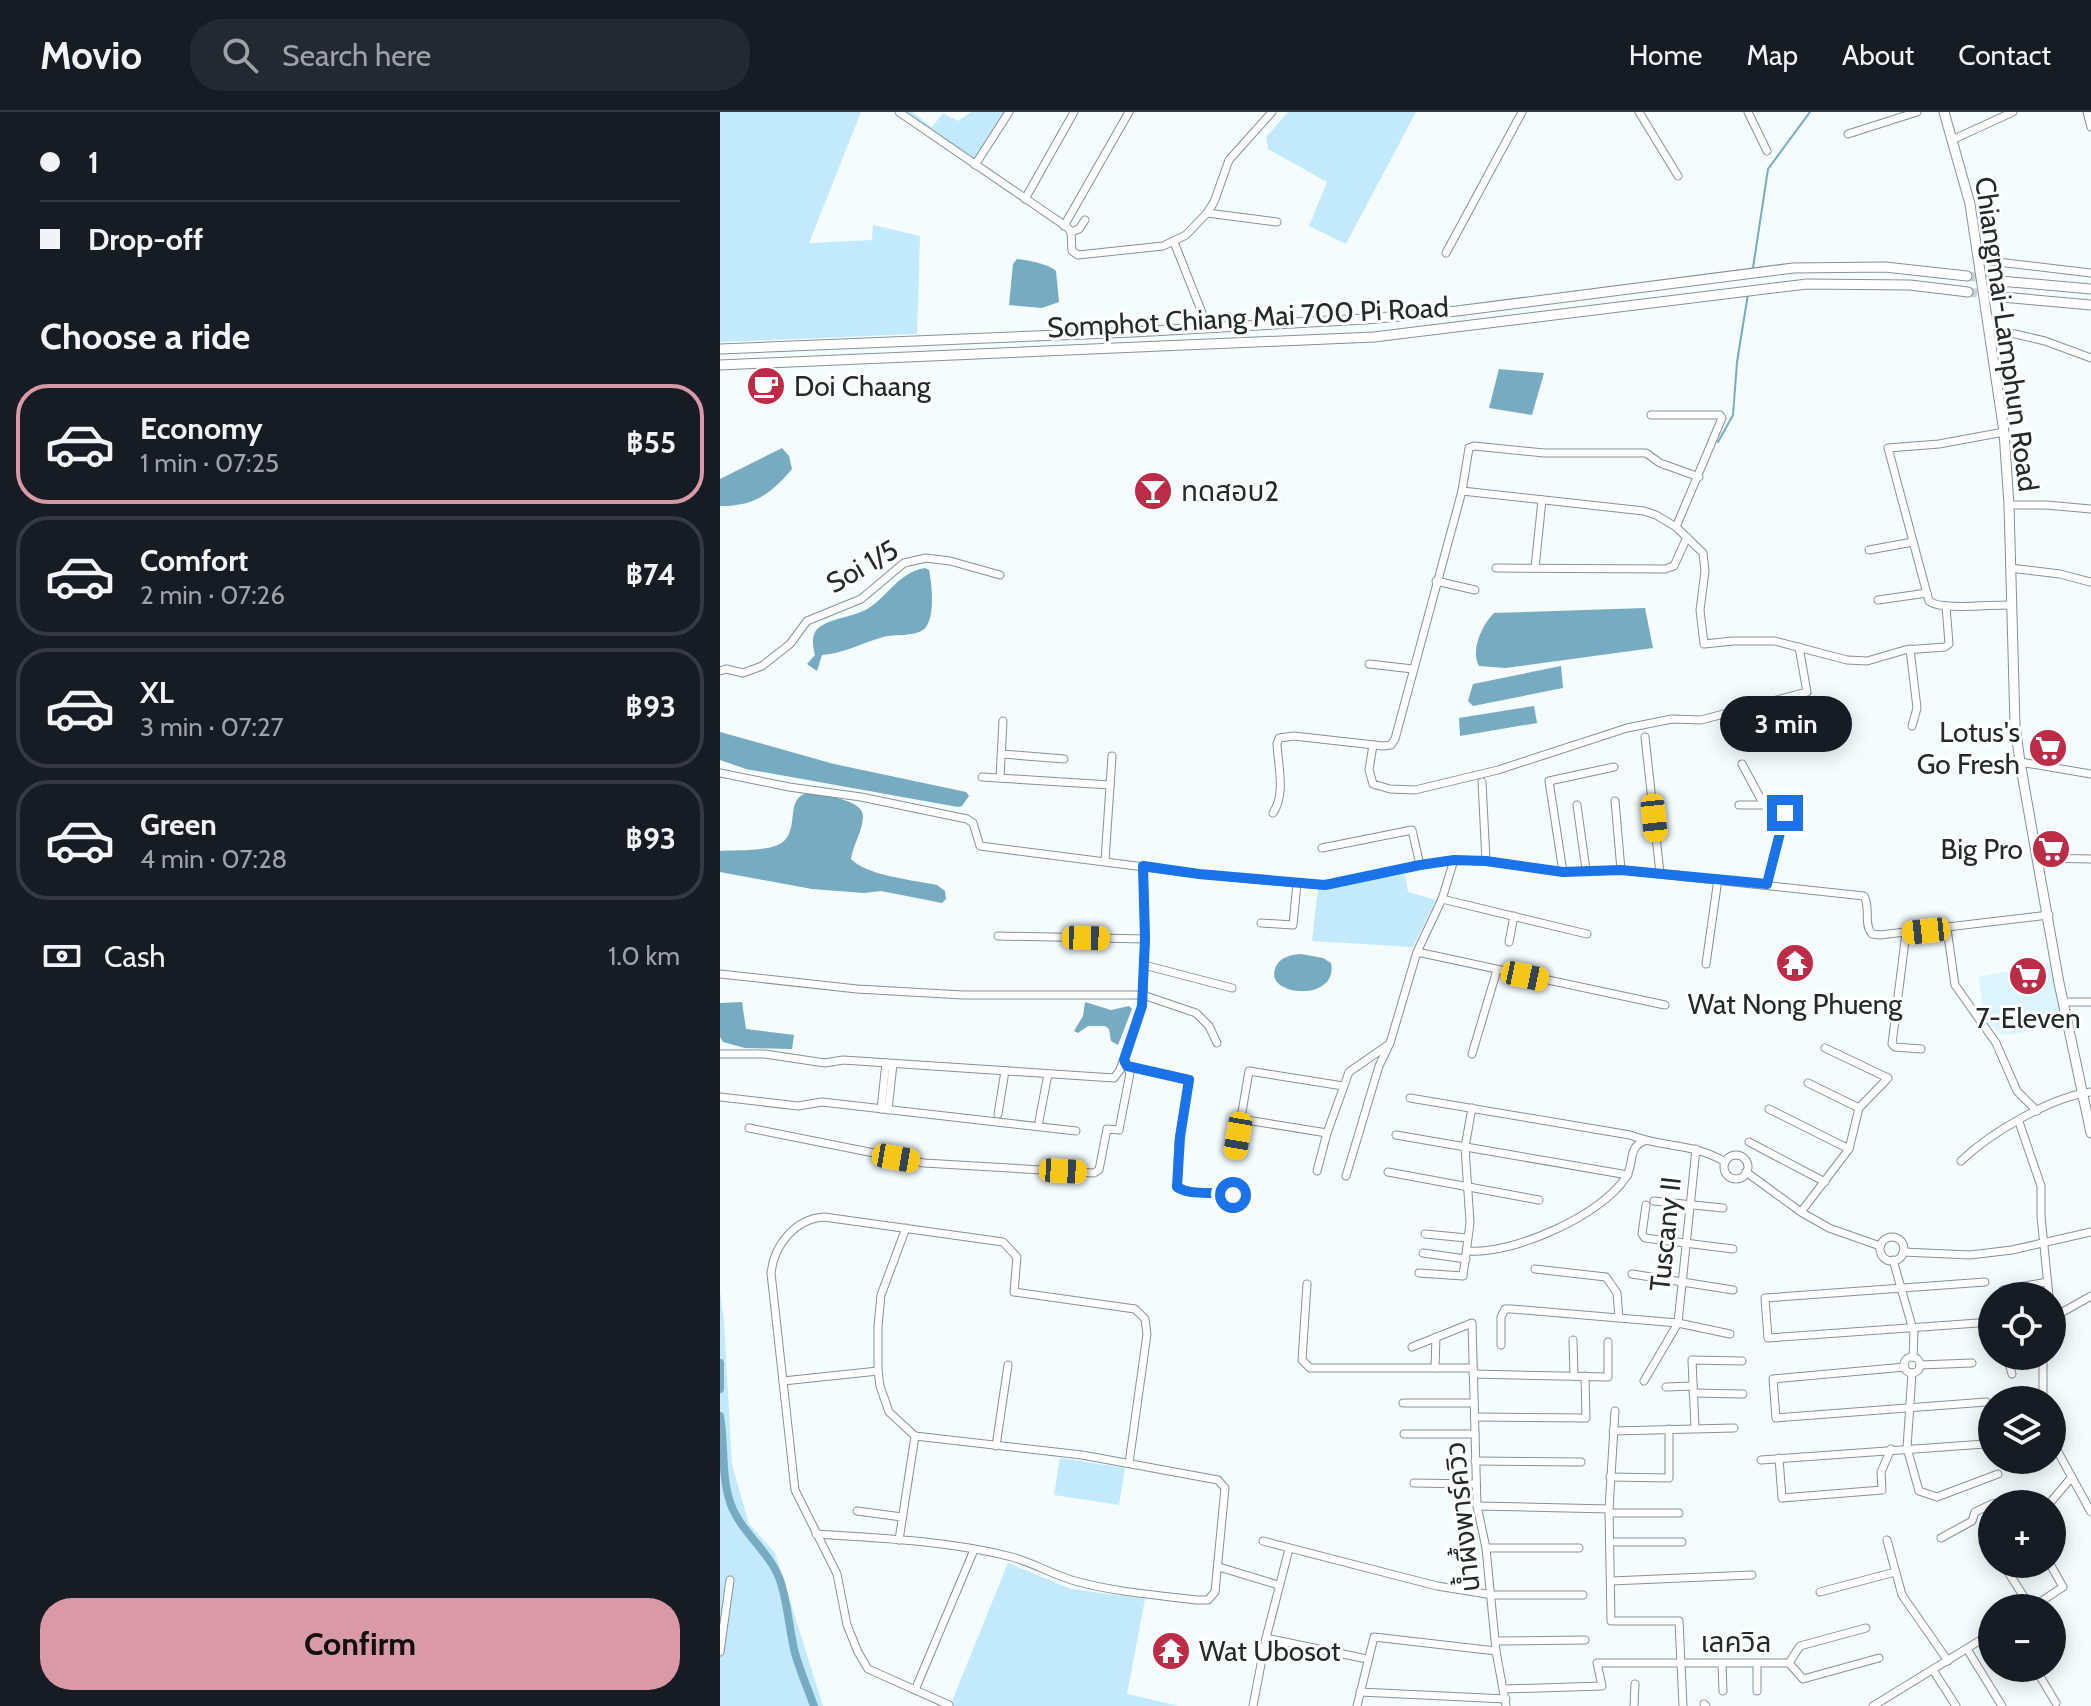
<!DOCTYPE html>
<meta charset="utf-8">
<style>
:root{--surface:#171b24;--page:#242831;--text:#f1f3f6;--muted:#9ea1a6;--line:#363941;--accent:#d999a7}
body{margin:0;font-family:Cabin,"Noto Sans Thai",sans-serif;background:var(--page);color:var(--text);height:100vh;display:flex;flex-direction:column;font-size:30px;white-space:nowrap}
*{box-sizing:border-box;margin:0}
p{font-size:26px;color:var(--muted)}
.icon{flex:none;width:44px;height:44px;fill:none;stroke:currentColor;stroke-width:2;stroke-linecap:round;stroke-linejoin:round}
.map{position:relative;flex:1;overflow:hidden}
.side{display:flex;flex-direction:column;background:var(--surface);width:720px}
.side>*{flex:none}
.hud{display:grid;align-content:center;height:176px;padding:0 40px;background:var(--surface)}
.controls{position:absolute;left:1258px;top:1170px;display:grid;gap:16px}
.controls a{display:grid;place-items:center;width:88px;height:88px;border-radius:50%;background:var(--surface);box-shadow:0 4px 20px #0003;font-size:40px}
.end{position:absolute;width:36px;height:36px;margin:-18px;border:10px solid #1a73e8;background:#fff;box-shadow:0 0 0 4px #fff}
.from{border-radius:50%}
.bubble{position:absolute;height:56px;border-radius:28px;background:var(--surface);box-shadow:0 4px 20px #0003;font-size:26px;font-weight:700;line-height:56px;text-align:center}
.car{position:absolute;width:24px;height:48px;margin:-24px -12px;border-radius:10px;box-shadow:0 0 6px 2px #0007;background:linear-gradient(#f5c518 24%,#345 0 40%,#f5c518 0 76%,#345 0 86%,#f5c518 0)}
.hud b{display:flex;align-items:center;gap:28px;height:76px;font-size:30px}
.hud b+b{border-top:2px solid var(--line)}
.hud i{width:20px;height:20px;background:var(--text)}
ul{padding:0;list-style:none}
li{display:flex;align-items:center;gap:24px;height:120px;margin:0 16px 12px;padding:0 24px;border:4px solid var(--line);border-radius:32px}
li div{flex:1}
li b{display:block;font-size:30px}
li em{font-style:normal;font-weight:700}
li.current{border-color:var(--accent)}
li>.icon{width:72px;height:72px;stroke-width:1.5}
h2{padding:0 40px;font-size:36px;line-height:96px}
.pay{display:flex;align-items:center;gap:20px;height:88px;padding:0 40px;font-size:30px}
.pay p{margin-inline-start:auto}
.action{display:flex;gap:16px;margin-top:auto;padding:16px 40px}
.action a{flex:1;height:92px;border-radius:32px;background:var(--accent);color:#111;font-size:32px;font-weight:700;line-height:92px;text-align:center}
header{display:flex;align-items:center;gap:48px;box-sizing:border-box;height:112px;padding:0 40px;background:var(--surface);border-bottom:2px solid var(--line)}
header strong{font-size:38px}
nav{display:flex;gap:44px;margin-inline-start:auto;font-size:28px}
.search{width:560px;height:72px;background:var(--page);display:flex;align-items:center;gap:20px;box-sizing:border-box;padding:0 28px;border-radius:32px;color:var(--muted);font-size:30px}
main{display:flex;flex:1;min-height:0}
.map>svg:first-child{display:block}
</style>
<header>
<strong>Movio</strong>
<div class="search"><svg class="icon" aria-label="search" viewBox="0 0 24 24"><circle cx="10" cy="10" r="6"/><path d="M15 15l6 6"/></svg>Search here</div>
<nav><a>Home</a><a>Map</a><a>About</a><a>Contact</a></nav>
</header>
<main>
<section class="side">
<div class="hud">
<b><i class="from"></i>1</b>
<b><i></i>Drop-off</b>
</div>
<h2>Choose a ride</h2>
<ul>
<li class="current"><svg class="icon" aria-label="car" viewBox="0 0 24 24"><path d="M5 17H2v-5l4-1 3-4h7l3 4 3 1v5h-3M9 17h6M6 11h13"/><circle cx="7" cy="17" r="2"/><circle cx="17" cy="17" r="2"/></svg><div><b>Economy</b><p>1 min · 07:25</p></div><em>฿55</em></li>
<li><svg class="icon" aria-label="car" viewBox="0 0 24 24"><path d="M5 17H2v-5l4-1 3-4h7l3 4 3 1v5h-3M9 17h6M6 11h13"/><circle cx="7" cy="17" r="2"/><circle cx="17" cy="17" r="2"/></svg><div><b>Comfort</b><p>2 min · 07:26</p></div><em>฿74</em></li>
<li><svg class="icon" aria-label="car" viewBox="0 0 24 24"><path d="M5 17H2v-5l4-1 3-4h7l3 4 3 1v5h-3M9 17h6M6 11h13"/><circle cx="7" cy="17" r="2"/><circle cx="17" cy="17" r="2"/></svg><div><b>XL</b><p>3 min · 07:27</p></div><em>฿93</em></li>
<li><svg class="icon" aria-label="car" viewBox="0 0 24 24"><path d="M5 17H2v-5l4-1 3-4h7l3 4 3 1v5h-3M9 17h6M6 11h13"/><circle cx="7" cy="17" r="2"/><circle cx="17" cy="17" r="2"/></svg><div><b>Green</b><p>4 min · 07:28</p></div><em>฿93</em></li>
</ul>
<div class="pay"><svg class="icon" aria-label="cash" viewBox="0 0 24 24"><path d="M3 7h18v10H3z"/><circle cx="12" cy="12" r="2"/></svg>Cash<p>1.0 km</p></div>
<div class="action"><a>Confirm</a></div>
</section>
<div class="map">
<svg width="1371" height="1594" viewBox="0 0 1371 1594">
<rect width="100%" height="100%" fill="#f5fcfe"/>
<polygon fill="#dcf4fe" points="1330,851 1345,915 1282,923 1264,908 1259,865"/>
<g fill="#c2eafc">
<polygon points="0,0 141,0 89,131 152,128 153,113 200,124 197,222 0,230"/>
<polygon points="186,0 192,0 212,15 223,1 238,9 251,0 285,0 255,48"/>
<polygon points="568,0 696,0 626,132 589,114 607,70 548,37 546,25"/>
<polygon points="685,762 688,780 716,788 693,835 592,829 598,777"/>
<polygon points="0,1179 4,1209 12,1353 29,1412 55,1441 103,1594 0,1594"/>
<polygon points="340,1346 405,1356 399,1393 334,1383"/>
<polygon points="288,1451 351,1477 425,1487 407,1582 459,1594 230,1594"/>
</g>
<g fill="#76abc1">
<path d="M297 147C307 148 329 152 336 159L339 190 322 196 289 193 293 152Z"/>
<polygon points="779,257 824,261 812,303 769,296"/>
<path d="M62 336 69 344 72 357C50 383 34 394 0 394V367Z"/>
<path d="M205 456 209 458C212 472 215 503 206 515 199 525 175 522 163 525 142 531 125 541 102 543L97 559 87 552 95 543C93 533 90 521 101 514 115 505 135 505 149 496 170 482 178 461 205 456Z"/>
<path d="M925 496 933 536 786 556 759 554C750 538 762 513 774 501Z"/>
<polygon points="841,554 843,576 753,594 748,589 753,572"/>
<polygon points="814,594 817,611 740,624 739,606"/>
<polygon points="0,620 114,652 246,680 249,684 242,694 238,695 26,657 0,648"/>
<path d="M88 681C101 683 143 687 143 704 143 718 133 733 131 747 147 764 194 768 217 773L225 779 226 787 222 791 161 779 144 781 92 777 0 760V739C15 738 53 740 64 729 79 716 65 685 88 681Z"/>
<path d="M581 842 603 846 611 851C619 890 545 885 555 857 559 845 570 843 581 842Z"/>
<polygon points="22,890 26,917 74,923 72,937 25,936 3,930 0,925 0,891"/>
<polygon points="365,890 391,898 409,894 412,897 398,933 391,929 389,917 385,914 368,914 358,921 354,919 363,904"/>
</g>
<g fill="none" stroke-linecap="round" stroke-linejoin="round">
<g stroke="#76abc1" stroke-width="2">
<polyline points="1033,156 1048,57 1090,0"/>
<polyline points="998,330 1013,303 1017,250 1028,182"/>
</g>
<g stroke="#76abc1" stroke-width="8">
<polyline points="0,1251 0,1277"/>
<path d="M0 1304C5 1333 1 1362 10 1390 20 1420 49 1438 60 1468 68 1491 69 1518 75 1541 80 1559 88 1577 94 1594"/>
</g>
<g stroke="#cbd2d4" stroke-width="9" stroke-dasharray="9 4.5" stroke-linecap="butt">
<polyline points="1247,164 1280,169"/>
<polyline points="1248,180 1282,185"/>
</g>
<defs>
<g id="minor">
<polyline points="179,0 347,115 351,120 352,139 358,143 443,134 466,123 487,101 494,90 509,48 552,0"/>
<polyline points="919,0 958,64"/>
<polyline points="1028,0 1047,39"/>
<polyline points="1367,0 1371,15"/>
<polyline points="1128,22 1197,0"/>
<polyline points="1234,27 1293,0"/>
<polyline points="255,53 289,0"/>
<polyline points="305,87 354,0"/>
<polyline points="487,101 557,110"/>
<polyline points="344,114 409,0"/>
<polyline points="351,120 359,117 365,108"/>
<polyline points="454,130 488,216"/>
<polyline points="726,141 802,0"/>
<polyline points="1260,148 1371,161"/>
<polyline points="1269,216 1325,229 1371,246"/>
<polyline points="931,303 1000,303 1002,306 956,415"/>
<path d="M1284 320 1219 332 1168 336 1209 489C1221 499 1273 492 1292 493"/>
<polyline points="742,379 924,399 936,403 956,415 983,441 985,459 980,498 984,532 1013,529 1055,529 1127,548 1147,549 1185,538 1225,535 1229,532 1226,494"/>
<polyline points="1289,393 1326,393 1371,397"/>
<polyline points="1149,438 1193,430"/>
<polyline points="776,456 945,457 954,454 967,425"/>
<polyline points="815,456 822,388"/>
<polyline points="1290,456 1340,462 1370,470"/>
<polyline points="716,469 755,478"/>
<polyline points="1158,488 1207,481"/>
<polyline points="1190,537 1197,596 1192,614"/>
<polyline points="649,552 693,557"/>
<polyline points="0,559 6,557 23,561 42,554 70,532 87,509 141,487 184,451 206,446 230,449 280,463"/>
<polyline points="925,625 940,761"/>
<polyline points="653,633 649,658 653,672 670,677 695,678 778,658 907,616 952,607 981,608 1087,580 1079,535"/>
<polyline points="282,642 344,647"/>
<polyline points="1300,650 1371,662"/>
<polyline points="1022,652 1044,693"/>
<path d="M0 661 69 675 141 685 247 707 253 711 260 734 479 762 577 771 605 773 700 753 734 748 766 749 843 760 901 758 1144 784C1151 795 1143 811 1152 822L1160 823 1329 803"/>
<polyline points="262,665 390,673"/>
<polyline points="280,666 283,609"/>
<polyline points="762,670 766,749"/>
<polyline points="895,689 901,758"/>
<polyline points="857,693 866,758"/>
<polyline points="1019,693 1062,693 1065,701 1047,772"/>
<path d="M553 701C566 682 558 654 557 632L559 626 574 624 663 634 671 633 675 627 742 379 749 336 754 334 824 341H926L940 351 979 365"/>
<polyline points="602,736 692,718 700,753"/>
<polyline points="1318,746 1371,747"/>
<polyline points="385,749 392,644"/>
<polyline points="843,760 829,669 894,655"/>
<polyline points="722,787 867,822"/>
<polyline points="541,811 573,813 577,771"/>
<polyline points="1227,817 1235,873 1276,931 1297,979 1317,999"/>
<polyline points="1186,821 1172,932 1175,935 1201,937"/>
<polyline points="278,824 425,827"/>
<polyline points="789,830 794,804"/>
<polyline points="697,840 945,893"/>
<polyline points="986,852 998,767"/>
<polyline points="424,853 512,876"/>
<polyline points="0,862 137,877 243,883 423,883 476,901 489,914 497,931"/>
<polyline points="1344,890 1371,890"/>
<polyline points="0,942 45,942 105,951 123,948 394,966 400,958 422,894 425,827 423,754"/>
<polyline points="752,942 777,858"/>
<path d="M407 954 469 968 459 1030 457 1075C473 1085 494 1078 513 1083"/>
<polyline points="1088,971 1139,996"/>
<polyline points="0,985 78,994 102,990 356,1019"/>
<path d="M690 986 910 1023C942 1036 975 1031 1005 1050"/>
<polyline points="161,997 166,951"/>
<polyline points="1049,997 1129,1037"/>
<polyline points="168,998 173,952"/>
<polyline points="278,1002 285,959"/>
<polyline points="520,1007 607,1021"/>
<polyline points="319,1009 328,962"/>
<polyline points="1299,1010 1321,1074 1321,1104 1329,1184"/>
<polyline points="29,1016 204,1051 374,1061 379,1058 387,1017 399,1018 410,961 404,948"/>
<polyline points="676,1023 908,1063"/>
<polyline points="1029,1030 1105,1070"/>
<polyline points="515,1041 529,959 623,974"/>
<circle cx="1016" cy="1055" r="12"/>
<path d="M1241 1049C1270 1021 1331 985 1371 980"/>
<polyline points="597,1059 607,1021 629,960 668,933"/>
<polyline points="668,1060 819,1088"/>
<polyline points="1026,1060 1081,1100 1109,1116 1160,1134"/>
<polyline points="626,1064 659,954 670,931 697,840 722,787 734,748"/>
<polyline points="934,1089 1003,1096"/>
<polyline points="926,1093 922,1122 925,1126 1013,1137"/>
<polyline points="1081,1100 1129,1037 1139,996 1168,966 1105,936"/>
<polyline points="705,1122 747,1126"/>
<circle cx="1172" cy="1137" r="12"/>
<path d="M747 1139C792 1143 881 1104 906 1065 915 1051 907 1036 924 1029"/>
<polyline points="1183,1140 1250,1143 1292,1138 1371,1120"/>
<polyline points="703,1141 746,1147"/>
<polyline points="1173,1148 1194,1221 1193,1245"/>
<polyline points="815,1157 886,1165 897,1181 899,1206"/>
<polyline points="699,1161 743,1164 750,1111 745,1035 752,996"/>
<polyline points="912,1162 1013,1178"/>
<polyline points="1265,1170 1045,1186 1048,1226 1272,1210"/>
<polyline points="587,1172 582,1248 590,1256 753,1256"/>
<polyline points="1283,1178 1327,1170"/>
<polyline points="1332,1206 1371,1184"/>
<polyline points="853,1228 854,1264"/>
<polyline points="781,1233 781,1205 785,1197 791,1197 958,1211 1010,1222"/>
<polyline points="692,1235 752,1211 757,1394 766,1436 776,1539 786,1594"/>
<polyline points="1287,1244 1292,1262"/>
<polyline points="1323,1244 1323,1288"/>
<circle cx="1192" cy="1253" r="8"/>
<polyline points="1200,1253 1252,1251"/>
<polyline points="1185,1255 1053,1267 1056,1306 1266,1290"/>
<polyline points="715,1256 716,1225"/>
<polyline points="1192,1261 1187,1336 1199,1379 1217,1385 1278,1362"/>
<polyline points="753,1262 888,1265 888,1230"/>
<polyline points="63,1269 158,1259"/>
<polyline points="924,1269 958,1211 976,1037"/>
<polyline points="946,1275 973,1274"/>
<polyline points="973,1281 1023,1282"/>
<polyline points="683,1291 754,1291"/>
<polyline points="895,1299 889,1397 891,1509 959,1509 963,1594"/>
<polyline points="755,1305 866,1306 865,1264"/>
<polyline points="975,1316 972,1248 1022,1249"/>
<polyline points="893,1319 1014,1316"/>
<polyline points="684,1322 755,1322"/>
<polyline points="1332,1329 1371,1400"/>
<polyline points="276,1334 288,1253"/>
<polyline points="1059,1346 1062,1386 1162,1378 1161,1360 1171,1337"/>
<polyline points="1041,1348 1265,1332"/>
<polyline points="755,1349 861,1350"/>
<polyline points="890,1365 949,1366 949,1317"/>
<polyline points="694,1371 756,1372"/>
<polyline points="1273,1392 1291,1387 1293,1392"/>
<polyline points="1329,1392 1351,1366"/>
<polyline points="757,1394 889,1397"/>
<polyline points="137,1399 182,1405"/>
<polyline points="889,1401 959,1401"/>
<path d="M96 1422C161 1426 229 1429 292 1445 314 1451 333 1463 355 1469 394 1480 437 1483 477 1488H488L495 1480 505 1376 498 1368 362 1343 195 1324 169 1300 160 1274 158 1259V1214L161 1183 186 1116"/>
<polyline points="1221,1426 1252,1409 1255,1400 1272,1392"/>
<polyline points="179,1428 195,1324"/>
<polyline points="1167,1428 1182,1483 1228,1549"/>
<polyline points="543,1429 717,1474 773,1483 863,1483"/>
<polyline points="890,1430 962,1430"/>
<polyline points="766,1436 859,1436"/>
<polyline points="1283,1452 1311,1496"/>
<polyline points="499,1455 558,1473"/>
<polyline points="891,1469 1032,1463"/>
<polyline points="1100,1480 1175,1460"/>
<polyline points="1311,1496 1343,1475 1330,1452"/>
<polyline points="546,1526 647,1547"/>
<polyline points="776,1529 865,1528"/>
<polyline points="1247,1537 1282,1594"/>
<polyline points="0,1540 10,1468"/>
<polyline points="1069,1551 1083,1567 1159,1546"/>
<polyline points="1069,1551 1080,1534 1146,1516"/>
<polyline points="1002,1552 1003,1579"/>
<polyline points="1037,1553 1037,1579"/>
<polyline points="1315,1556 1336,1591"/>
<polyline points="1213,1558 1236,1594"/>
<polyline points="784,1577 882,1574 877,1551 1069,1551"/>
<polyline points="195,1578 254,1438"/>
<polyline points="640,1580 786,1587"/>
<polyline points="984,1592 986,1594"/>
<path d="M229 1593 148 1557 138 1540 127 1513 117 1462 75 1378 51 1161C54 1133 75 1107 104 1105L283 1130 297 1145 294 1180 415 1197 425 1207 427 1222 409 1351"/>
<polyline points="533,1594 546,1526 569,1437"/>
<polyline points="637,1594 654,1525 776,1539"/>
<polyline points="914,1594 915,1572"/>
<polyline points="1153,1594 1272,1521"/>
</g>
<g id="major">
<polyline points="1224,0 1250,92 1284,320 1289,393 1295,613 1300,650 1339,871 1371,1021"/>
<polyline points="1280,169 1371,177"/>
<polyline points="1282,185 1371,193"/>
<polyline points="0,237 413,220 646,207 737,199 1073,156 1165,155 1247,164"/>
<polyline points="0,253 654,225 1087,172 1190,173 1248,180"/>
</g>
</defs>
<use href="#minor" stroke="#849299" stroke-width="9"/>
<use href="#major" stroke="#849299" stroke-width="11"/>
<use href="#minor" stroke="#fff" stroke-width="7"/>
<use href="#major" stroke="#fff" stroke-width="9"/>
</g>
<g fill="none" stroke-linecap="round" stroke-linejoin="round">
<path stroke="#1a73e8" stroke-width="10" d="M513 1083C494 1078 473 1085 457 1075L460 1025 469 968 407 954 404 948 422 894 425 827 423 754 479 762 605 773 700 753 734 748 766 749 843 760 901 758 1047 772 1065 701"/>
</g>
<defs>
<symbol id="cafe-disc" viewBox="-11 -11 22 22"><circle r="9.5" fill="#bc2c47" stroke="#fff"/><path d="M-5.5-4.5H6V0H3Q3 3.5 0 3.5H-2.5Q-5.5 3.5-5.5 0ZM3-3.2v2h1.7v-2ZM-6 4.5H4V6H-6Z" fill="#fff"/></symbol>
<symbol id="bar-disc" viewBox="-11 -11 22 22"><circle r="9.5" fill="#bc2c47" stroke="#fff"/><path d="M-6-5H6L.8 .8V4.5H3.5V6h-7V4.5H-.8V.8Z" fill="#fff"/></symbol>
<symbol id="supermarket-disc" viewBox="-11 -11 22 22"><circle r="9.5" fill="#bc2c47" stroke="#fff"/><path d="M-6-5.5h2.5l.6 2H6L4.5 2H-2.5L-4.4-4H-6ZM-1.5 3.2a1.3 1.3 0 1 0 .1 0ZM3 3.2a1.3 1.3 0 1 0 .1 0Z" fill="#fff"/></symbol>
<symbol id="temple-disc" viewBox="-11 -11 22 22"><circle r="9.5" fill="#bc2c47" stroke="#fff"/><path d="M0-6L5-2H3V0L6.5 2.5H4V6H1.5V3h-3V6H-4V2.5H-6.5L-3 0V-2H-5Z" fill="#fff"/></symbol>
</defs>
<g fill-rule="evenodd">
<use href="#cafe-disc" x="24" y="252" width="44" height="44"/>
<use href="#bar-disc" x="411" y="357" width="44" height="44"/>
<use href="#supermarket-disc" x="1306" y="614" width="44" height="44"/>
<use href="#supermarket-disc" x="1309" y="715" width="44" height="44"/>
<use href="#temple-disc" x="1053" y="829" width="44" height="44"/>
<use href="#supermarket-disc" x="1286" y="842" width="44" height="44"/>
<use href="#temple-disc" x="429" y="1517" width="44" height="44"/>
</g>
<g text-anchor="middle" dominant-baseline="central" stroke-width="6" stroke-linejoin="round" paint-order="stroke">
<g font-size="28" fill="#242a2c" stroke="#fff">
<text transform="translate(528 205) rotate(-3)">Somphot Chiang Mai 700 Pi Road</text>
<text transform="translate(1287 222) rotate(82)">Chiangmai-Lamphun Road</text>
<text transform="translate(142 454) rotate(-30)">Soi 1/5</text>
<text transform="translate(945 1122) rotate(-84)">Tuscany II</text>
<text transform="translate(742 1405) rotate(-96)">น้ำผึ้งพาร์ควิว</text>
<text x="1016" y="1530">เลควิล</text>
</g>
<g font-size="28" fill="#242a2c" stroke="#fff" text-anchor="start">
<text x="74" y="274">Doi Chaang</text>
<text x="461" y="379">ทดสอบ2</text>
<text x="1300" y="620" text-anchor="end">Lotus's<tspan x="1300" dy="32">Go Fresh</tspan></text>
<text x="1303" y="737" text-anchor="end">Big Pro</text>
<text x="1075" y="892" text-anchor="middle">Wat Nong Phueng</text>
<text x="1308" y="906" text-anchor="middle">7-Eleven</text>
<text x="479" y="1539">Wat Ubosot</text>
</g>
</g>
</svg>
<div class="controls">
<a><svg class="icon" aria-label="locate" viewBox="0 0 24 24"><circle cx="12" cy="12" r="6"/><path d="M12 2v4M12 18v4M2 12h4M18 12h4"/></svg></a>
<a><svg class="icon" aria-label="layers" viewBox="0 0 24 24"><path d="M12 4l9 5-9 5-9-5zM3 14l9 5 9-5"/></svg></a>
<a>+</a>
<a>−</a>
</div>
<i class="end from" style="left:513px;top:1083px"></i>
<i class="end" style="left:1065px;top:701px"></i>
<div class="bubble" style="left:1000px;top:584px;width:132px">3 min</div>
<i class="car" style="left:934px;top:706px;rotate:174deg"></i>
<i class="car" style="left:1206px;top:819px;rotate:264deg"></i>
<i class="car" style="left:366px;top:826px;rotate:91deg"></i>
<i class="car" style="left:805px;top:864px;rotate:102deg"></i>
<i class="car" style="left:518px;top:1024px;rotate:190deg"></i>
<i class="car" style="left:176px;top:1046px;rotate:100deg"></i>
<i class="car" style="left:343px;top:1059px;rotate:93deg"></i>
</div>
</main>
